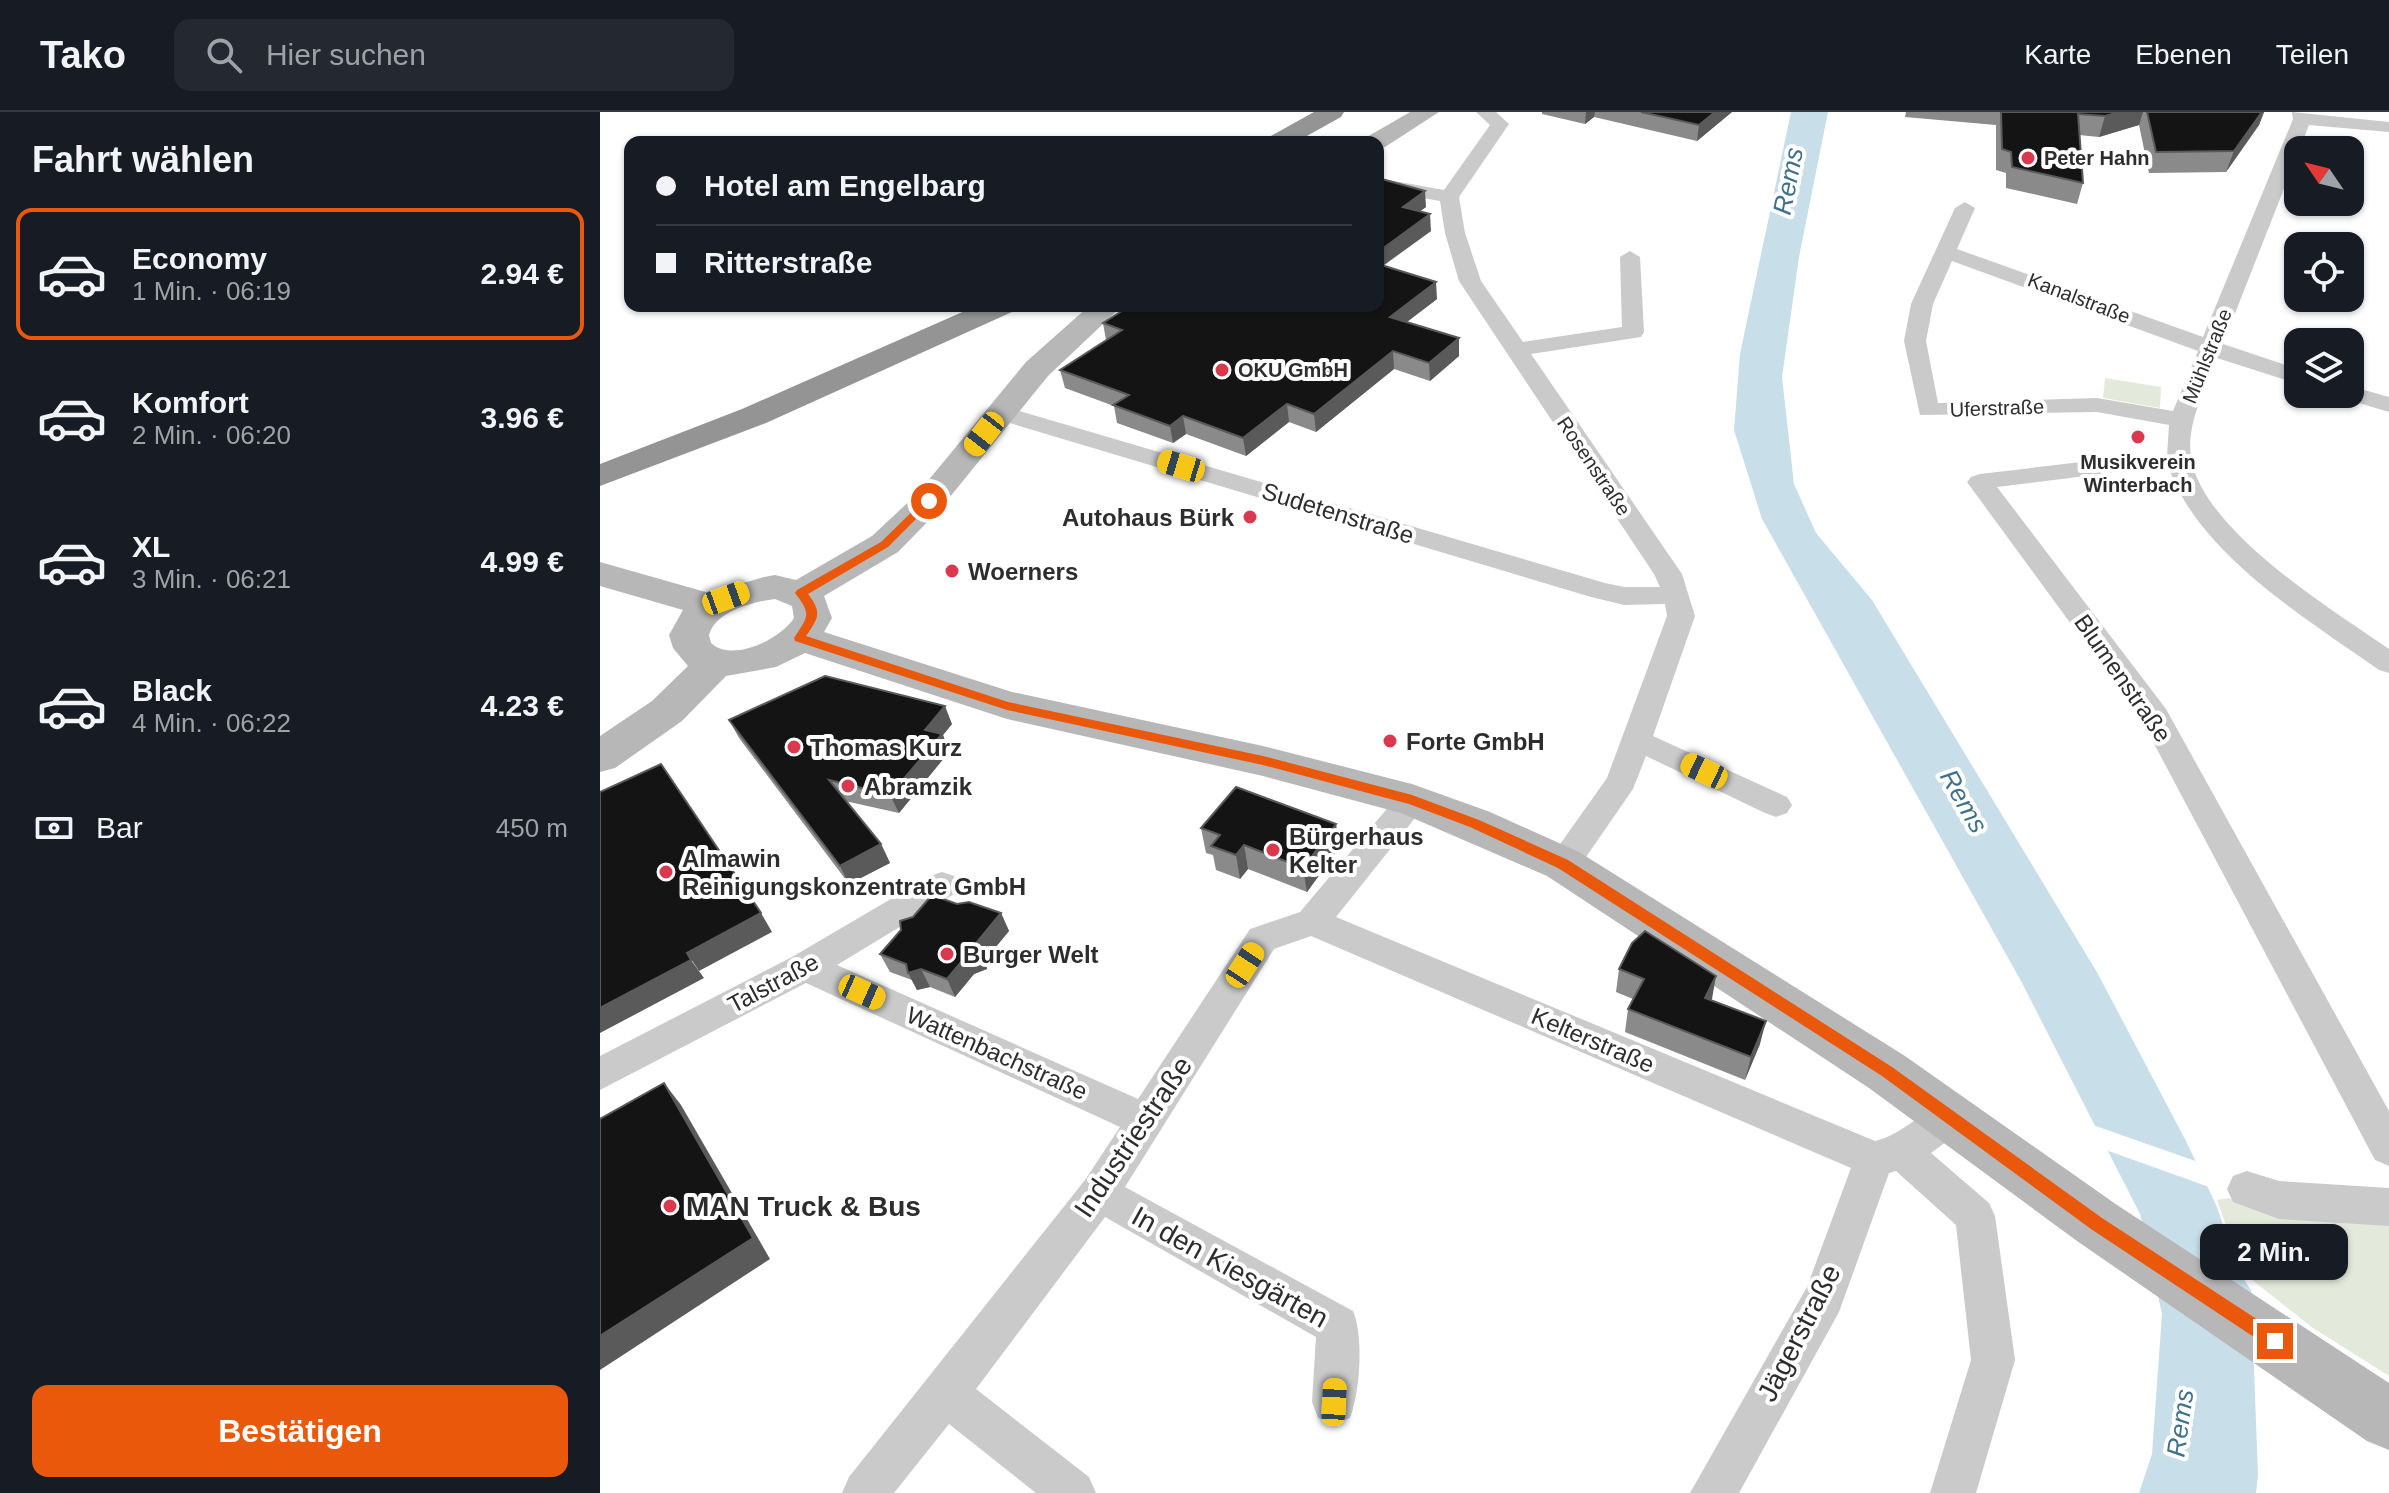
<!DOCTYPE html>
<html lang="de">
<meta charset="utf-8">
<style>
:root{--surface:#171b24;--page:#242831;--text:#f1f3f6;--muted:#9ea1a6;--line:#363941;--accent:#ea580c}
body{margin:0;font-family:Arial,sans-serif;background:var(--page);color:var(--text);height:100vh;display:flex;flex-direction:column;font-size:30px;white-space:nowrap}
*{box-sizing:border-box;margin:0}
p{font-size:26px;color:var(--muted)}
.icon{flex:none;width:44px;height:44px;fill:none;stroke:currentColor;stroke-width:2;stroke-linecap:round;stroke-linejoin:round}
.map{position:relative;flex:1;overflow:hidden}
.details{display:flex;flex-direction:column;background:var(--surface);width:600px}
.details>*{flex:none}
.banner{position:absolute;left:24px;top:24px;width:760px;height:176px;border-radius:16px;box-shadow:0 2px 6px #0004;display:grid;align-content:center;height:176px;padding:0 32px;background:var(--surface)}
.needle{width:52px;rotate:305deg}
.buttons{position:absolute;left:1684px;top:24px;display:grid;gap:16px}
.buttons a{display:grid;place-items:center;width:80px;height:80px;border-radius:16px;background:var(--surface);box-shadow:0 2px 6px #0004;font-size:40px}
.end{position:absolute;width:36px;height:36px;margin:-18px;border:10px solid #ea580c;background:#fff;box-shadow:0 0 0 4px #fff}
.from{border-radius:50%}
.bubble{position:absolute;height:56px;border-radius:16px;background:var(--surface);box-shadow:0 2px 6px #0004;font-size:26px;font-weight:700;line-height:56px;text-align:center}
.car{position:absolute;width:24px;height:48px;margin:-24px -12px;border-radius:10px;box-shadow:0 0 6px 2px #0007;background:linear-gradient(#f5c518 24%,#345 0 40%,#f5c518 0 76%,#345 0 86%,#f5c518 0)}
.banner b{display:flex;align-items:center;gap:28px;height:76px;font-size:30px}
.banner b+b{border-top:2px solid var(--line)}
.banner i{width:20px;height:20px;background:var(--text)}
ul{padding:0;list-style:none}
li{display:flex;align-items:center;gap:24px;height:132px;margin:0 16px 12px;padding:0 16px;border:4px solid transparent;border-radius:16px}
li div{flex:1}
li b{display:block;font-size:30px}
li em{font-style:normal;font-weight:700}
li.selected{border-color:var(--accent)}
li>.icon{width:72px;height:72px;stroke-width:1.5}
h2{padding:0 32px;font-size:36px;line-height:96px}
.pay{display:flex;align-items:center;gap:20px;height:88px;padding:0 32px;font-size:30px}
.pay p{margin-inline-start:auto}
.primary-button{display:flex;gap:16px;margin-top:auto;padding:16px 32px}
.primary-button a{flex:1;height:92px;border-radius:16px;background:var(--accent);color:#fff;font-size:32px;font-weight:700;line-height:92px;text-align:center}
header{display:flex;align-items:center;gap:48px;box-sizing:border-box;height:112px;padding:0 40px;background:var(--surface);border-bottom:2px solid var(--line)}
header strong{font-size:38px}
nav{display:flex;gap:44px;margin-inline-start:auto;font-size:28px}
.search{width:560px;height:72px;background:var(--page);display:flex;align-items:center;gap:20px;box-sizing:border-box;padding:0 28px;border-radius:16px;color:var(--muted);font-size:30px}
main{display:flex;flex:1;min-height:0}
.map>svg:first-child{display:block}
</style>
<header>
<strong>Tako</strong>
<div class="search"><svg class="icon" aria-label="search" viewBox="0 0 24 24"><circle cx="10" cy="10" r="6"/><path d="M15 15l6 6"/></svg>Hier suchen</div>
<nav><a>Karte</a><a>Ebenen</a><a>Teilen</a></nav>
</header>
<main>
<section class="details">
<h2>Fahrt wählen</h2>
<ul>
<li class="selected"><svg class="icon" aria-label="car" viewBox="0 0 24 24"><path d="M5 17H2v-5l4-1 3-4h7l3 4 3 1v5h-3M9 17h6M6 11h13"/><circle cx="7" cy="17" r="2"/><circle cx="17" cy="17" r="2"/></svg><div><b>Economy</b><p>1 Min. · 06:19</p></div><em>2.94 €</em></li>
<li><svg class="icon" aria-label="car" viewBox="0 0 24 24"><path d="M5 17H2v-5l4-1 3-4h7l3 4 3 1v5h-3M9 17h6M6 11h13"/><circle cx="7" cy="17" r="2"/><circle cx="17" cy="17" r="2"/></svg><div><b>Komfort</b><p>2 Min. · 06:20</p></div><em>3.96 €</em></li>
<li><svg class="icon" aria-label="car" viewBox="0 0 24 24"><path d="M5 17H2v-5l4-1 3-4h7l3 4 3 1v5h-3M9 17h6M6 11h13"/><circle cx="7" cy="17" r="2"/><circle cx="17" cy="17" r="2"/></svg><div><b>XL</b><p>3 Min. · 06:21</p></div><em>4.99 €</em></li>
<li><svg class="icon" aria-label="car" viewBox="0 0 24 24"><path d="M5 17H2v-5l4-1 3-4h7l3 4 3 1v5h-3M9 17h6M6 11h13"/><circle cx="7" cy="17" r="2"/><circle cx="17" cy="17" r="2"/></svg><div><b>Black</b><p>4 Min. · 06:22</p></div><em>4.23 €</em></li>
</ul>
<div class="pay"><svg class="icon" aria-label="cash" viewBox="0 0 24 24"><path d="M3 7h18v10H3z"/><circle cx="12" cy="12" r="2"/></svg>Bar<p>450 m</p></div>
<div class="primary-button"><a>Bestätigen</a></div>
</section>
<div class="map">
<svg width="1789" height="1381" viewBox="0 0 1789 1381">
<rect width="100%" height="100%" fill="#fff"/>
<g fill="#e4eadb">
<polygon points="1505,266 1561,275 1560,296 1503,286"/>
<polygon points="1629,1086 1692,1107 1789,1110 1789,1264 1713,1216 1643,1161 1617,1088"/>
</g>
<polygon fill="#c8dee9" points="1191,0 1228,0 1199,145 1182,265 1194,372 1216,421 1272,488 1498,862 1587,1031 1617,1095 1638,1158 1651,1178 1658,1363 1656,1381 1539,1381 1552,1342 1562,1202 1540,1102 1421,869 1162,407 1134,318 1140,242"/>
<polygon fill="#fff" points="1490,1012 1601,1051 1612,1076 1503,1037"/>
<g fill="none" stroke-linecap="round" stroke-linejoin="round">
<g fill="#cacaca" fill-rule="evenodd">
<polygon points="876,0 896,0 909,12 859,85 865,121 881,169 923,230 1022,215 1020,145 1030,139 1040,145 1044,220 1041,225 931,242 1082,462 1095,504 1053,624 1187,685 1192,693 1187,701 1176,705 1165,701 1046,644 1033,677 975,761 963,765 951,761 946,752 1007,666 1067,504 1065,492 1024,493 991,485 393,306 389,301 393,296 409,296 1005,471 1024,475 1060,475 1054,462 859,169 845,121 840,89 778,78 778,66 844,78 890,13"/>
<path d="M1692 0 1789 10V20L1709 13 1623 232 1698 257V272L1617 246C1605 278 1584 315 1592 351 1609 422 1731 497 1789 537V561L1779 558C1708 508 1601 443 1570 359L1541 357 1397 375 1566 597 1789 999V1054L1775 1048 1542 609 1367 370 1371 365 1380 362 1541 343 1567 344 1569 313 1497 300 1320 303 1304 229 1311 192 1355 96 1365 90 1375 96 1357 137 1603 225 1693 7ZM1352 149 1598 239 1573 299 1497 286 1338 291 1326 229 1333 192Z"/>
<polygon points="1750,274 1789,285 1789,300 1742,286 1739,282 1750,282"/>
<path d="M812 676 823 680 828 688 823 696 736 805 1275 1029C1304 1022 1322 998 1350 988L1364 993 1369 1005 1364 1017 1331 1041 1389 1091 1395 1104 1415 1248 1376 1381H1330L1371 1248 1356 1113 1296 1059 1289 1061 1239 1200 1139 1381H1090L1207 1175 1251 1056 711 824 674 837 525 1075 753 1199C764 1225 760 1280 750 1306L734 1312 718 1306 712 1290 716 1225 505 1105 376 1277 489 1365 496 1381H436L349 1312 294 1381H242L249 1365 485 1068 520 1015 206 871 0 978V944L192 845 330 764 342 760 354 764 359 773 354 782 237 853 538 987 650 817 700 800 801 680Z"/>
<polygon points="1647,1059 1679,1069 1789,1076 1789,1114 1679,1107 1633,1090 1627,1077 1633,1064"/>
</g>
<g fill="#b7b7b7" fill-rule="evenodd">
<polygon points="810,0 839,0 785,35 778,37 778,30 763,30 767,25"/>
<path d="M489 194H522L448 264 341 396 298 440 224 484 232 506 224 520 412 580 663 634 812 672 890 700 979 740 1305 944 1517 1093 1789 1271V1338L1767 1329 1477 1129 1269 976 947 764 801 701 663 664 407 607 205 541 176 555 126 564 82 609 15 656 0 660V624L52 589 88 554 73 536 69 523 83 498 0 474V450L109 481 164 465 175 463 196 468 272 424 317 382 426 250ZM175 487 192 494 194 506C181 527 132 551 111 531L109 523C116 499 153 490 175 487Z"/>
</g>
<g fill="#949494" fill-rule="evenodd">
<polygon points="714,0 744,0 741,5 696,30 665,30 669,25"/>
<polygon points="376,194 416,194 412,200 166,311 0,374 0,352 142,297"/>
</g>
</g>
<g fill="#8a8a8a">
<polygon points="942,0 1132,0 1097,29 994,5 985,12 942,2"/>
<polygon points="1306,0 1664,0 1659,13 1626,60 1549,61 1539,13 1499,25 1479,23 1483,71 1477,92 1406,76 1406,61 1396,58 1396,13 1305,5"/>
<polygon points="778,66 826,95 820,99 831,119 783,154 837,187 807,210 859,244 830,269 794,257 716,320 689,310 646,344 586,322 573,331 517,311 514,294 465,276 460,258 506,228 503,211"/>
<polygon points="129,608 352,612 343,623 349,640 299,701 245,689 281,732 290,751 249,772 139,626"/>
<polygon points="736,712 739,736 707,780 648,757 640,767 616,758 613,743 606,741 601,716"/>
<polygon points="357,792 401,801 409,819 385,848 387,857 374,862 355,885 330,875 317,878 312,868 290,860 280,842 313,805"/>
<polygon points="1019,857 1111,888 1160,932 1145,968 1025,920 1028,897 1033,887 1016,880"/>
</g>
<g fill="#5a5a5a">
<polygon points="986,0 995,0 994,5 985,12"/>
<polygon points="1115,0 1132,0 1097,29 1099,13"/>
<polygon points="1520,0 1543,0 1539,13 1499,25 1505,4"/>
<polygon points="1662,0 1664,0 1659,13 1626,60 1634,39"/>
<polygon points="825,79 826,95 804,111 803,95"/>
<polygon points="830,102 831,119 778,157 778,140"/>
<polygon points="836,170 837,187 791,222 790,205"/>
<polygon points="859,226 859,244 830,269 829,251"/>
<polygon points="793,239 794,257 716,320 714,302"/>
<polygon points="687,292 689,310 646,344 643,326"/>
<polygon points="583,304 586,322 573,331 570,314"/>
<polygon points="345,594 352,612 343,623 349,640 299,701 290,683 325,618"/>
<polygon points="736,712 739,736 707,780 703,756"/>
<polygon points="281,732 290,751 249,772 240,754"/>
<polygon points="644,733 648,757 640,767 636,743"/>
<polygon points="161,801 172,820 99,859 87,841"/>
<polygon points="401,801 409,819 385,848 387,857 374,862 355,885 347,867"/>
<polygon points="91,848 104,866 0,921 0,896"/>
<polygon points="321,857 330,875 317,878 308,861"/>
<polygon points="1116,864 1112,887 1101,909 1105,886"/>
<polygon points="1166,909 1160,932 1145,968 1151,945"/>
<polygon points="64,971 81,993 170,1147 0,1258 0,1224"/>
</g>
<g fill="#141414" stroke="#5a5a5a" stroke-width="2">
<polygon points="1041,0 1115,0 1099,13"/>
<polygon points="1401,0 1520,0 1505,4 1478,2 1483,71 1412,55 1411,40 1402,37"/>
<polygon points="1547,0 1662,0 1634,39 1556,40"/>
<polygon points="778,66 825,79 803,95 830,102 778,140"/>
<polygon points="778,152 836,170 790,205 859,226 829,251 793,239 714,302 687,292 643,326 583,304 570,314 513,293 529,283 460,258 522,218 503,211 530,194 778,194"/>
<polygon points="225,564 345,594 325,618 342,622 290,683 229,668 281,732 240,754 129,608"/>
<polygon points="61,652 161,801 87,841 91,848 0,896 0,680"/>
<polygon points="636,675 736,712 703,756 644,733 636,743 611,734 620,723 601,716"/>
<polygon points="332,783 357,792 369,790 401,801 377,830 379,839 366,844 347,867 321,857 308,861 306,852 280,842 301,818 300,809 313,805"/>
<polygon points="1045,819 1116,864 1105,886 1166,909 1151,945 1028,897 1044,867 1019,857 1032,831"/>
<polygon points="64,971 153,1126 0,1224 0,1007"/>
</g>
<path fill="#ea580c" d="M325 387 334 389 288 435 208 482C222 500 219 506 206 524L408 590 663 644 812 683 879 708 968 748 1292 955 1502 1106 1681 1223 1684 1229 1681 1235 1675 1238 1669 1235 1491 1117 1282 964 958 756 870 715 809 692 663 653 407 598 195 529 194 526C208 504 212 503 195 481L197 478 281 430Z"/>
<g fill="#da394d" stroke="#fff" stroke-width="3">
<circle cx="1428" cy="46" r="8"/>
<circle cx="622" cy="258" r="8"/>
<circle cx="1538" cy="325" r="8"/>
<circle cx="650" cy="405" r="8"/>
<circle cx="352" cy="459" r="8"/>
<circle cx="790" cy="629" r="8"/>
<circle cx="194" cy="635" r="8"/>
<circle cx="248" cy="674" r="8"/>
<circle cx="673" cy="738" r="8"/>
<circle cx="66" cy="760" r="8"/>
<circle cx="347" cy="842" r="8"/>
<circle cx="70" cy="1094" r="8"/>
</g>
<g text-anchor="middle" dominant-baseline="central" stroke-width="8" stroke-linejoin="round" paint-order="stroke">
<g font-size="20" font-weight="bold" fill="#2d2d2d" stroke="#fff" text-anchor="start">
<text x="1444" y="46">Peter Hahn</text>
<text x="638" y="258">OKU GmbH</text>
<text x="1538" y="350" text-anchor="middle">Musikverein<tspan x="1538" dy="23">Winterbach</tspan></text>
</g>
<g font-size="20" fill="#2d2d2d" stroke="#fff">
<text transform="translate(1479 186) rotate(21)">Kanalstraße</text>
<text transform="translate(1607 244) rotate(-68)">Mühlstraße</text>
<text transform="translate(1397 296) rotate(-2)">Uferstraße</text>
<text transform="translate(994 354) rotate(56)">Rosenstraße</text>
</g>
<g font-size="24" fill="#2d2d2d" stroke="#fff">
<text transform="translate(738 401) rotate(17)">Sudetenstraße</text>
<text transform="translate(1523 566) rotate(55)">Blumenstraße</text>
<text transform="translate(173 871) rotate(-28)">Talstraße</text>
<text transform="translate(993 928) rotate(23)">Kelterstraße</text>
<text transform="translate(397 941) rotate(24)">Wattenbachstraße</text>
</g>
<g font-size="24" font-weight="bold" fill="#2d2d2d" stroke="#fff" text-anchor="start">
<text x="634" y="405" text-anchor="end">Autohaus Bürk</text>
<text x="368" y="459">Woerners</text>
<text x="806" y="629">Forte GmbH</text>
<text x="210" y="635">Thomas Kurz</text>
<text x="264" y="674">Abramzik</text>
<text x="689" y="724">Bürgerhaus<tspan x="689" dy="28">Kelter</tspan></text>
<text x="82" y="746">Almawin<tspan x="82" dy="28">Reinigungskonzentrate GmbH</tspan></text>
<text x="363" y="842">Burger Welt</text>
</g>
<g font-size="26" font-style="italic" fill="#407189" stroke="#fff">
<text transform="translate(1188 69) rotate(-79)">Rems</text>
<text transform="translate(1364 689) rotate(60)">Rems</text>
<text transform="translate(1580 1311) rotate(-82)">Rems</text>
</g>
<g font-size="28" fill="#2d2d2d" stroke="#fff">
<text transform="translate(533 1025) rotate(-56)">Industriestraße</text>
<text transform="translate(630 1155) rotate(29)">In den Kiesgärten</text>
<text transform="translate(1199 1221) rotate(-63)">Jägerstraße</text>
</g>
<g font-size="28" font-weight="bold" fill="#2d2d2d" stroke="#fff" text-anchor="start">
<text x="86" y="1094">MAN Truck &amp; Bus</text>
</g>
</g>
</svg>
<div class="buttons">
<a><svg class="needle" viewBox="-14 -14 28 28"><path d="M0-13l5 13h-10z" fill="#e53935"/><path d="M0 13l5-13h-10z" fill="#9ea1a6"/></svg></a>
<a><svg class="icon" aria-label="locate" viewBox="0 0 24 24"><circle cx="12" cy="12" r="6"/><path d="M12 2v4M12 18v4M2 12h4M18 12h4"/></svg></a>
<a><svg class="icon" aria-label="layers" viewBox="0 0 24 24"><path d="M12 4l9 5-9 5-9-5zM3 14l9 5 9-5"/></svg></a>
</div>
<i class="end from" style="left:329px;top:389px"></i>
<i class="end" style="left:1675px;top:1229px"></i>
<div class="bubble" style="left:1600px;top:1112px;width:148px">2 Min.</div>
<i class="car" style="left:384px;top:322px;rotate:218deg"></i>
<i class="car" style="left:581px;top:354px;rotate:287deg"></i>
<i class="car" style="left:126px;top:486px;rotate:70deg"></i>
<i class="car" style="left:1104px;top:659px;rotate:295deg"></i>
<i class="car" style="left:645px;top:853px;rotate:33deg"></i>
<i class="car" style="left:262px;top:880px;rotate:114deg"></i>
<i class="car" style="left:734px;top:1290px;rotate:3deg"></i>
<div class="banner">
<b><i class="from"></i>Hotel am Engelbarg</b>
<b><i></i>Ritterstraße</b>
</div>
</div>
</main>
